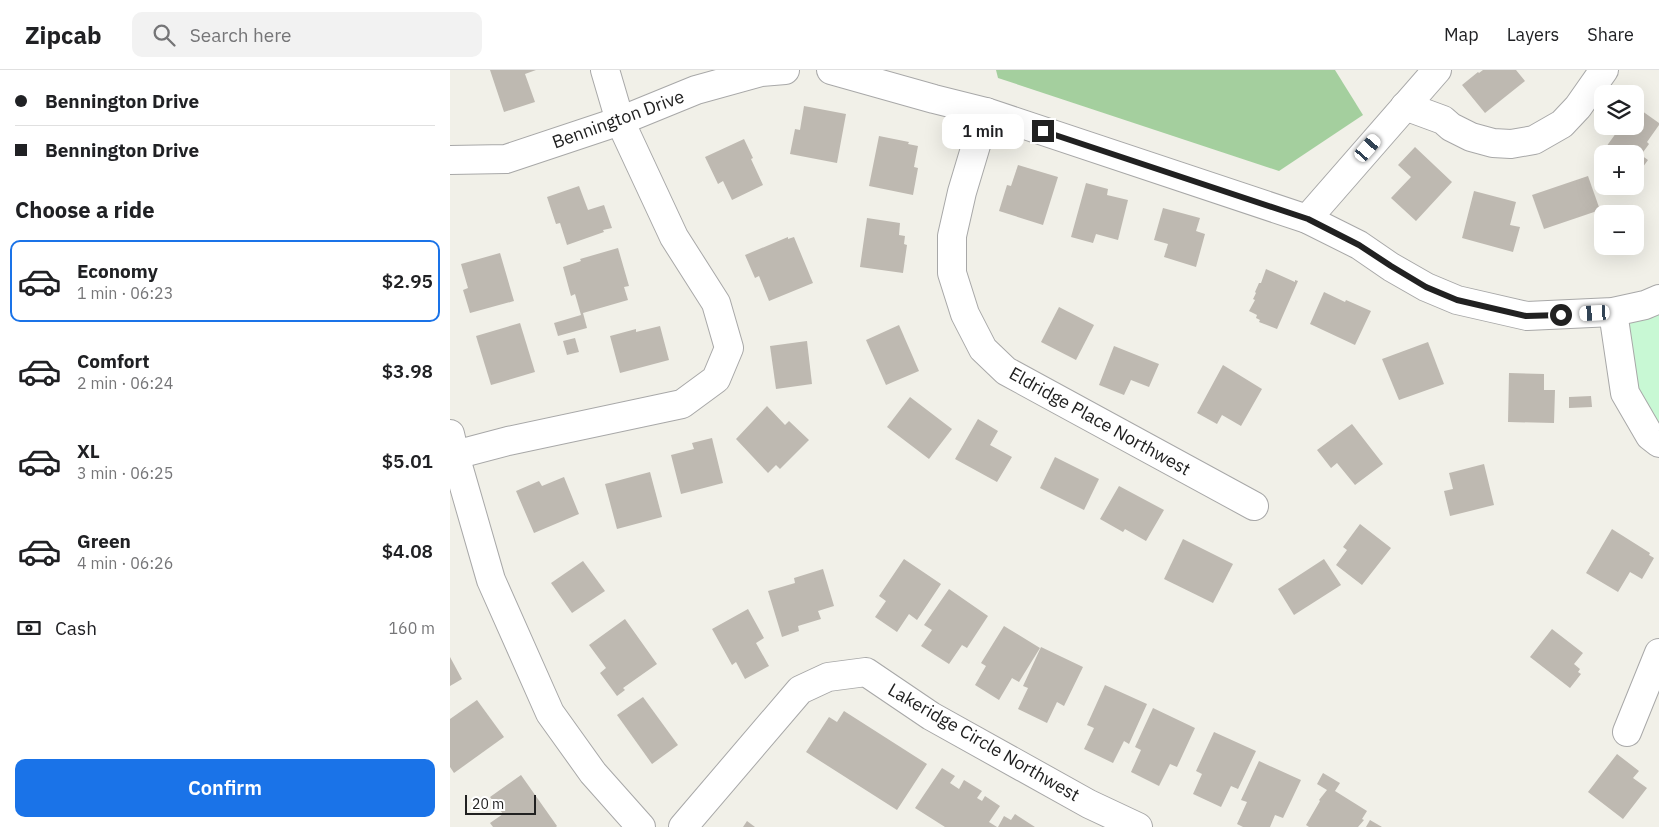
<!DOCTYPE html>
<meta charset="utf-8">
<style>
:root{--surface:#fff;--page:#f2f2f2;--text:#202124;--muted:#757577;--line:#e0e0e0;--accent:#1a73e8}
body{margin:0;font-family:"IBM Plex Sans",sans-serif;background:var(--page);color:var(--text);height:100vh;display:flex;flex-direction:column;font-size:19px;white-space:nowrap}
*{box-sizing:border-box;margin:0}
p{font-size:16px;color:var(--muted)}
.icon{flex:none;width:28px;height:28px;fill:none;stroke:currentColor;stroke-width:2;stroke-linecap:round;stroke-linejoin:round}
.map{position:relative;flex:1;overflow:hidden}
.details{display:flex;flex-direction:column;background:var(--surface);width:450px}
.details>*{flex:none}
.guide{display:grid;align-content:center;height:110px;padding:0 15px;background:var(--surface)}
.buttons{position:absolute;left:1144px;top:15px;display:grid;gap:10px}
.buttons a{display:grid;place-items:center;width:50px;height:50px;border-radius:10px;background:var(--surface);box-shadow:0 5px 20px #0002;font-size:25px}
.scale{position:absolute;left:15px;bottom:12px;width:71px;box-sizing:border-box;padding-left:5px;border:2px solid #212121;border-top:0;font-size:14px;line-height:18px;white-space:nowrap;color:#212121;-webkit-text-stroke:4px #fff;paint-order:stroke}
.end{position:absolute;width:22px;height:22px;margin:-11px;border:6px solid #212121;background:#fff;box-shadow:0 0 0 2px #fff}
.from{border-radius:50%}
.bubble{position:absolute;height:35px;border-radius:10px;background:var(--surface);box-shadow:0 5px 20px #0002;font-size:16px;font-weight:600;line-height:35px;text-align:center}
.car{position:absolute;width:15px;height:30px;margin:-15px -8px;border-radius:6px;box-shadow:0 0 4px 1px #0007;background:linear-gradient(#fff 24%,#345 0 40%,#fff 0 76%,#345 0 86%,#fff 0)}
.guide b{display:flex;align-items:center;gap:18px;height:48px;font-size:19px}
.guide b+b{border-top:1px solid var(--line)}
.guide i{width:12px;height:12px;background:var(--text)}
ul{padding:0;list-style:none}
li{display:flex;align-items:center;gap:15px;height:82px;margin:0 10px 8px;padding:0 5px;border:2px solid transparent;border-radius:10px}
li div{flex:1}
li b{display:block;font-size:19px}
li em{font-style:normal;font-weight:600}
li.on{border-color:var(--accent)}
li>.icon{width:45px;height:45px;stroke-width:1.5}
h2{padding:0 15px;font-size:22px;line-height:60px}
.pay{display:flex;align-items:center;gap:12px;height:55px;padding:0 15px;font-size:19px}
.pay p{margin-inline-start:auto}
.primary-button{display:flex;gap:10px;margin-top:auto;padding:10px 15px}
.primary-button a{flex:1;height:58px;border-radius:10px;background:var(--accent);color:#fff;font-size:20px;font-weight:600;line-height:58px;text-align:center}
header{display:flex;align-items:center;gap:30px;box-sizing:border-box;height:70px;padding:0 25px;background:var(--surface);border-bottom:1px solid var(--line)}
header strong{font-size:24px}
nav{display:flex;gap:28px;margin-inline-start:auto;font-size:18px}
.search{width:350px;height:45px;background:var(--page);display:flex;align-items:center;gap:12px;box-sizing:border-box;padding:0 18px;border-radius:10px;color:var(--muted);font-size:19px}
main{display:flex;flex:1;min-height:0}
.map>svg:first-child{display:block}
</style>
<header>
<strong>Zipcab</strong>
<div class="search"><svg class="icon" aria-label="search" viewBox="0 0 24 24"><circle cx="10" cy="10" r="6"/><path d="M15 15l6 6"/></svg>Search here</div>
<nav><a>Map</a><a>Layers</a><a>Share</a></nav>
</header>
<main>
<section class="details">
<div class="guide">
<b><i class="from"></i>Bennington Drive</b>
<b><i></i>Bennington Drive</b>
</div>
<h2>Choose a ride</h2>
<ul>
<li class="on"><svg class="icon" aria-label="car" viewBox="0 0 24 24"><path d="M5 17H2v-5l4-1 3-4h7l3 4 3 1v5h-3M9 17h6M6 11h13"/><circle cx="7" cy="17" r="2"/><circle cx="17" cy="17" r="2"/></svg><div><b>Economy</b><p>1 min · 06:23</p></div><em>$2.95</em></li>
<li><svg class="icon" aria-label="car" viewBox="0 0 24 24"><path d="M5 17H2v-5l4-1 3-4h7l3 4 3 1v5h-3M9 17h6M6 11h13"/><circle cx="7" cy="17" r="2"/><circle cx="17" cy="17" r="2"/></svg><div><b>Comfort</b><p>2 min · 06:24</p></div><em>$3.98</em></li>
<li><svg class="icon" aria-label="car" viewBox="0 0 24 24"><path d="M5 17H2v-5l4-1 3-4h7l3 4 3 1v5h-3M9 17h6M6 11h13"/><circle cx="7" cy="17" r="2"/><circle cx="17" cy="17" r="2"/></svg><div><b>XL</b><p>3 min · 06:25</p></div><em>$5.01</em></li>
<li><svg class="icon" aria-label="car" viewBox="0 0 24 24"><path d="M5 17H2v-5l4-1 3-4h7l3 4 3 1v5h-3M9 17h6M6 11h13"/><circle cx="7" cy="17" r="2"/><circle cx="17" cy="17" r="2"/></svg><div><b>Green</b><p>4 min · 06:26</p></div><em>$4.08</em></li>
</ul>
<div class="pay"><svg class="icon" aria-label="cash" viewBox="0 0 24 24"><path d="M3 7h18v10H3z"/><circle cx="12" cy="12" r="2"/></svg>Cash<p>160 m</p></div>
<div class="primary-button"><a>Confirm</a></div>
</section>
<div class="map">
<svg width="1209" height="757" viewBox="0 0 1209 757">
<rect width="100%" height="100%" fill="#f1f0e8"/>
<polygon fill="#a4cf9e" points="546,0 885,0 913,45 829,101 548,8"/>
<polygon fill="#c8f8d4" points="1209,229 1209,373 1200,366 1163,242"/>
<g fill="#beb9b1">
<polygon points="40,0 86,0 75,4 85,32 54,42"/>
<polygon points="1033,0 1066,0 1075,11 1035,43 1012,15 1028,2 1029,3"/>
<polygon points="354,36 396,44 387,93 340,84 345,59 350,60"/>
<polygon points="1185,36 1209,53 1209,55 1197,72 1199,74 1191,85 1198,90 1190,101 1185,98 1185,84 1165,84 1156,77 1169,59 1165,56 1185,56"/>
<polygon points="429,66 459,72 458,74 468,76 464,97 468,98 463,125 419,116"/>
<polygon points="294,69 303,88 301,89 313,115 282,130 273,111 268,114 255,87"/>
<polygon points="965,77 1002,112 966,151 941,128 961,107 948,95"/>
<polygon points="568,95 608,107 593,155 549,141 557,115 561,116"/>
<polygon points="1138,106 1150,140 1094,159 1082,125"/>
<polygon points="636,113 658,119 657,125 678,130 668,170 646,164 643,173 621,167"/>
<polygon points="129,116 138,140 154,135 162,158 153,160 154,162 117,175 110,153 106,154 97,127"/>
<polygon points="1024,121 1066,132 1060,155 1070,157 1063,182 1012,168"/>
<polygon points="713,138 750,148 746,161 755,164 746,197 714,187 718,174 704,170"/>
<polygon points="417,148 450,153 449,165 455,166 454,174 457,175 453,203 410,197"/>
<polygon points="338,167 338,169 344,167 363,213 319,231 309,206 305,208 295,185"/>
<polygon points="168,178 179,216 174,217 178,230 133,243 137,258 108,266 104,253 131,245 125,224 121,226 113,197 131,191 130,189"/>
<polygon points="50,183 64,231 20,243 13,220 18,218 11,194"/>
<polygon points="816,199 845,212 845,210 848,211 827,259 809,252 810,250 806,248 807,245 799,241 805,230 803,229 806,223 805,222 809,213 811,213"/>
<polygon points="874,222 895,232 896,230 921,241 905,275 860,254"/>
<polygon points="609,237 644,255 626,290 591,272"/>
<polygon points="70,253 85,302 41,315 26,266"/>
<polygon points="449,255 469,301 436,315 416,270"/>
<polygon points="210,256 219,290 170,303 160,266 186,259 186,262"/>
<polygon points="125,268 129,282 117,285 113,271"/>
<polygon points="357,271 362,314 326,319 320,276"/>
<polygon points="978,272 994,314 949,330 932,289"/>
<polygon points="664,276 709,294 699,317 681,310 674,325 649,315"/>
<polygon points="773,295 812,319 791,356 772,345 767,354 747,343"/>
<polygon points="1059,303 1094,304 1094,320 1105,320 1104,353 1058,352"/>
<polygon points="1141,326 1142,337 1119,338 1119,327"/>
<polygon points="460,327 502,359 479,389 437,357"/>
<polygon points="317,336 335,355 339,351 359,370 330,399 326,395 318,403 286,369"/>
<polygon points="528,349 548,361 540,375 562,387 547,412 505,389"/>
<polygon points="902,354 933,394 905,415 887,393 881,398 867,380"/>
<polygon points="262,368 273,413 231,424 221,385 244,379 242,373"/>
<polygon points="605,387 649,409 634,440 590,418"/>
<polygon points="1034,394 1044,435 1000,446 994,421 1003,419 999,403"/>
<polygon points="200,402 212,447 167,459 155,414"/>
<polygon points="114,407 129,444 84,463 66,421 89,411 92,416"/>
<polygon points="669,416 714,440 696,471 675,459 673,462 650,449"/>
<polygon points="910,454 941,478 912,515 886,495 897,480 893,477"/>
<polygon points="1162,459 1200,483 1199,485 1204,488 1192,509 1180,502 1168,522 1136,503"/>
<polygon points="733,469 783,494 763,533 714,509"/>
<polygon points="454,489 491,514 467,550 459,544 447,562 425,547 436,531 429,526"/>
<polygon points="874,489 891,515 844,545 828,519"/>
<polygon points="133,491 155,521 122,543 101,513"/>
<polygon points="373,499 384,536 368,541 371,549 348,556 349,561 332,567 318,521 345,513 344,508"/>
<polygon points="499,519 538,546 517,578 512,575 499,594 471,576 482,560 474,555"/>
<polygon points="298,539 314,568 306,573 319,596 295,609 286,592 282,595 262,559"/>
<polygon points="175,549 207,594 173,618 175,620 167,626 150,603 156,598 139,575"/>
<polygon points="554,556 590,578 569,612 562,608 549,630 525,615 536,596 531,593"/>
<polygon points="1102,559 1133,583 1124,594 1130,599 1128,602 1131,604 1120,618 1080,587"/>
<polygon points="591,577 633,597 614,636 607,632 597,653 568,639 578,618 573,616"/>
<polygon points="0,587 12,609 0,616"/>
<polygon points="655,615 697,634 679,674 674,671 663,693 634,679 644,658 637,655"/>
<polygon points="193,627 228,675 202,694 167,645"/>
<polygon points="27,630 54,667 4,703 0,697 0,649"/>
<polygon points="703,638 745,658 727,697 720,694 709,716 681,702 691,680 685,677"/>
<polygon points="394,641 477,694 447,740 356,682 379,647 387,652"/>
<polygon points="764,662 806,681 788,719 781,716 771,737 743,724 752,704 746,701"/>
<polygon points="1167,684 1189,701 1183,708 1197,718 1173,749 1138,722"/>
<polygon points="809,691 851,710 833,748 825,745 820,757 793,757 787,754 797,732 791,730"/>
<polygon points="492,698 505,706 500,713 509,719 514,710 532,721 527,728 532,731 535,726 550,736 539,752 547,757 495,757 465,738"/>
<polygon points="873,703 890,713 885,721 917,741 912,749 914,750 908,757 859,757 856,755 870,731 869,730 877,720 867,714"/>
<polygon points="71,705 107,756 106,757 43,757 40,753 53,744 40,727"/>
<polygon points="565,744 585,757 548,757 554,746 561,750"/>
<polygon points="920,750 932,757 916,757"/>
<polygon points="297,751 305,757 293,757"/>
</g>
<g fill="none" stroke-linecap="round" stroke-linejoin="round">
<defs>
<g id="minor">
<polyline points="381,0 484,29 536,42 857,149 909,175 941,197 976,217 1007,230 1077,246 1163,242 1195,235 1209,229"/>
<polyline points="955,36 993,50 1001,57 1021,67 1043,73 1061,74 1084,70 1112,54 1128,37 1154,0"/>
<polyline points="536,42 512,122 502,166 502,203 515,244 533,279 556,301 804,436"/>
<polyline points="0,90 56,89 170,51 246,20 311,2 335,0"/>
<polyline points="857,149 987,0"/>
<polyline points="1163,242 1175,323 1200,366 1209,373"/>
<polyline points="0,364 5,385 41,510 100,643 143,703 191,757"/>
<polyline points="0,388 5,385 58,371 232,334 266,309 279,278 266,233 224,167 170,51 155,0"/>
<polyline points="1177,662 1209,583"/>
<polyline points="233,757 350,620 378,607 416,602 481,646 639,734 688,757"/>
</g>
</defs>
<use href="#minor" stroke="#a8a8a8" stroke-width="30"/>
<use href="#minor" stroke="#fff" stroke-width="28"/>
</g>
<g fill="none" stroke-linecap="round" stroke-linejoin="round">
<polyline stroke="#212121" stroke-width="6" points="593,61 858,149 909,175 941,196 976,217 1007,230 1076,246 1111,245"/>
</g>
<g text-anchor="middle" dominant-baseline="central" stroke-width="4" stroke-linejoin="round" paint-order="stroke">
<g font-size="18" fill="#212121" stroke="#fff">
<text transform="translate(168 49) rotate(-20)">Bennington Drive</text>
<text transform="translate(650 351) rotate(29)">Eldridge Place Northwest</text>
<text transform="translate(534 672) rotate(30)">Lakeridge Circle Northwest</text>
</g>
</g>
</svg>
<div class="buttons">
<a><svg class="icon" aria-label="layers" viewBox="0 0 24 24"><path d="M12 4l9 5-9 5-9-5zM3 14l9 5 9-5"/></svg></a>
<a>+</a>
<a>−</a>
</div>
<div class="scale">20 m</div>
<i class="end from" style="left:1111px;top:245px"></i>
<i class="end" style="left:593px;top:61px"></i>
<div class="bubble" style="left:492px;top:44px;width:82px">1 min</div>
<i class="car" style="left:918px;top:78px;rotate:41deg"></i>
<i class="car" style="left:1145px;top:243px;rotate:267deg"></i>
</div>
</main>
